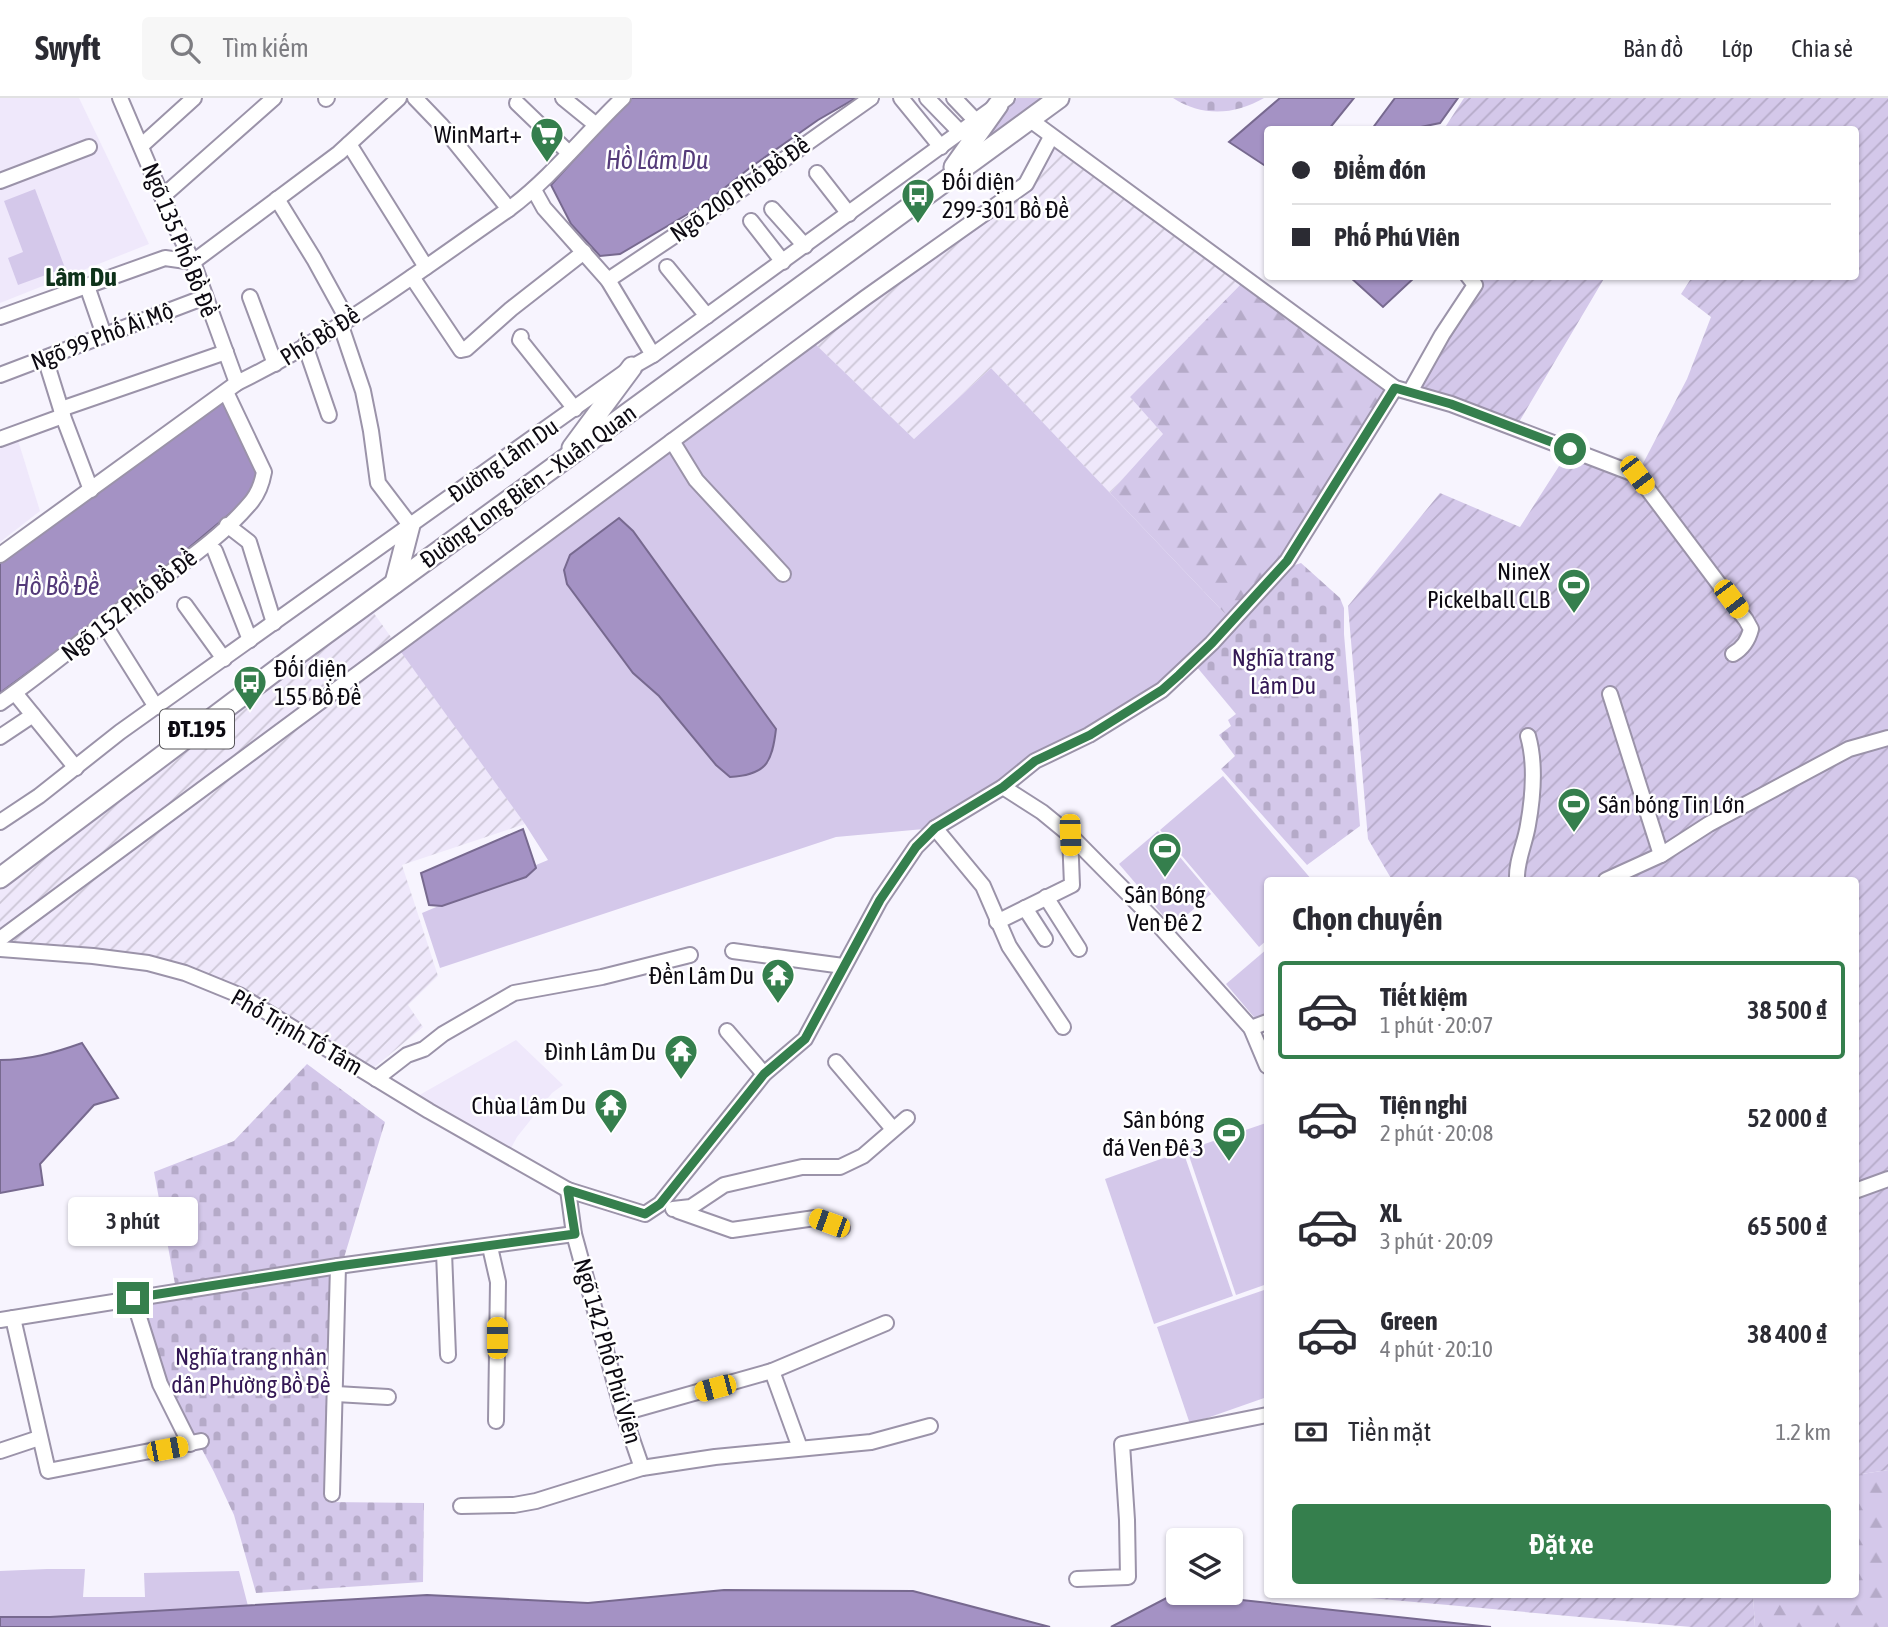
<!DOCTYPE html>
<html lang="vi">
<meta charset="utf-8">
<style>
:root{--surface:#fff;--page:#f7f7f7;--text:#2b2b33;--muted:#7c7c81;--line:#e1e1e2;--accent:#357f4d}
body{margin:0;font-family:"Asap Condensed",sans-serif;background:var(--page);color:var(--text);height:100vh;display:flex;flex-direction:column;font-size:26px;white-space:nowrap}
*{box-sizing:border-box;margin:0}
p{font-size:23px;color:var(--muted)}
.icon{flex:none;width:38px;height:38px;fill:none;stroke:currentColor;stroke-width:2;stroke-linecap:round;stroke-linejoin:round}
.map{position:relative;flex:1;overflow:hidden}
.drawer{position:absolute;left:1264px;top:779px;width:595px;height:721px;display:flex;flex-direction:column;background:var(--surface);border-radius:7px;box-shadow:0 2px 5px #0004}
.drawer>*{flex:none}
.top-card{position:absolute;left:1264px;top:28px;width:595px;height:154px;border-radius:7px;box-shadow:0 2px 5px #0004;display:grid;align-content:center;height:154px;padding:0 28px;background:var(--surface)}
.tools{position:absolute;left:1166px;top:1430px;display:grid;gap:14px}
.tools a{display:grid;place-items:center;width:77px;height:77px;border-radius:7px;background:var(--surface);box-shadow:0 2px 5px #0004;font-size:35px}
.end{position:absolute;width:32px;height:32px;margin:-16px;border:9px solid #357f4d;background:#fff;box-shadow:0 0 0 4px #fff}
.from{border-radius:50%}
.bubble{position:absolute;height:49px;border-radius:7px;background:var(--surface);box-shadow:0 2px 5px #0004;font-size:23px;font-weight:600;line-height:49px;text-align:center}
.car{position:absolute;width:21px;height:42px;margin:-21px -10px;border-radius:9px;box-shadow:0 0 5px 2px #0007;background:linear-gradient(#f5c518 24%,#345 0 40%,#f5c518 0 76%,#345 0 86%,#f5c518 0)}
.top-card b{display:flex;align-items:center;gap:24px;height:66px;font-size:26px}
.top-card b+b{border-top:2px solid var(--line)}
.top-card i{width:18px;height:18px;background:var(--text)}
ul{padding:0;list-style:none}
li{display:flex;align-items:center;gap:21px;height:98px;margin:0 14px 10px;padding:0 14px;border:4px solid transparent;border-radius:7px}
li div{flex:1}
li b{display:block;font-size:26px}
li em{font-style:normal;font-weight:600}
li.current{border-color:var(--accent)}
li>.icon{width:63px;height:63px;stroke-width:1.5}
h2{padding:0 28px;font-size:32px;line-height:84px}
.pay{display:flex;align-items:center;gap:18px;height:77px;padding:0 28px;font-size:26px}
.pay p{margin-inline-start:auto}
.button{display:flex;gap:14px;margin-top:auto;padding:14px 28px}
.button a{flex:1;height:80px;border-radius:7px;background:var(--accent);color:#fff;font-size:28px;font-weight:600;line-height:80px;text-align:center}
header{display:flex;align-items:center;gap:42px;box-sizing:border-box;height:98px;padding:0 35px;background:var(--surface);border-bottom:2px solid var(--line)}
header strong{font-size:33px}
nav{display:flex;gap:38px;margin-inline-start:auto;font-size:24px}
.search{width:490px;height:63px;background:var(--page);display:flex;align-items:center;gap:18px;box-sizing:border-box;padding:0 24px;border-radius:7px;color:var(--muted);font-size:26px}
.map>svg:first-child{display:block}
</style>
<header>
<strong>Swyft</strong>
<div class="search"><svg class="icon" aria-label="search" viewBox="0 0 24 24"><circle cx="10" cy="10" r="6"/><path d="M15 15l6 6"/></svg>Tìm kiếm</div>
<nav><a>Bản đồ</a><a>Lớp</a><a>Chia sẻ</a></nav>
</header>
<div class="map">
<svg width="1888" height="1529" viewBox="0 0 1888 1529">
<defs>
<pattern id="industrial-furrows" width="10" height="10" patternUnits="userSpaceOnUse" patternTransform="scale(1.75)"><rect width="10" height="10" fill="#efe8fb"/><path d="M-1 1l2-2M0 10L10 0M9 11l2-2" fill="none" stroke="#ccc6d6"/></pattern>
<pattern id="forest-firs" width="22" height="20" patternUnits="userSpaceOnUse" patternTransform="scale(1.75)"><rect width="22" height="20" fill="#d4c8ea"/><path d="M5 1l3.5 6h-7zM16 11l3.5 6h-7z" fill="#b5aac8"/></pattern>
<pattern id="cemetery-stones" width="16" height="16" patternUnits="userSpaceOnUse" patternTransform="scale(1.75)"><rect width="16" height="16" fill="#d4c8ea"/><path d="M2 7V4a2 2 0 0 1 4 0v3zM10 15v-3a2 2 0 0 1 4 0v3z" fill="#b5aac8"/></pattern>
<pattern id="garden-furrows" width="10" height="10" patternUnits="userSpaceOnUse" patternTransform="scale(1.75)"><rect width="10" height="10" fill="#d4c8ea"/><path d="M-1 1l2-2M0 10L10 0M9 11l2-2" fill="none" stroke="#b5aac8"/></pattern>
</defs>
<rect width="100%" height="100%" fill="#f7f4fe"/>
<g fill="#efe8fb">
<polygon points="0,0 79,0 149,146 0,205"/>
<polygon points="16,336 40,413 0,444 0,342"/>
<polygon points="516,942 563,987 552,995 517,1039 510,1052 416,999"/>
</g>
<g fill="url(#industrial-furrows)">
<polygon points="1051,39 1247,180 1130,299 1163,336 1110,395 991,270 914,341 810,241 1031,88"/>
<polygon points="373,514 525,726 402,767 438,878 408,907 423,929 372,971 172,867 0,846 0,792"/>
</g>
<g fill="#d4c8ea">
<polygon points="1017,0 1045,0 984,44 1005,9"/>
<polygon points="35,91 65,170 18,187 8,160 23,154 4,103"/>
<polygon points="810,241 914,341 991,270 1232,523 1162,592 935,730 836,739 440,870 422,815 548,762 525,726 396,547"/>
<polygon points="1223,678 1312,782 1267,782 1267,842 1259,849 1160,732"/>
<polygon points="1158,733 1211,796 1173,829 1119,766"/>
<polygon points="1267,851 1267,918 1259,925 1226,886"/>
<polygon points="1266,1025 1267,1186 1236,1197 1187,1052"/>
<polygon points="1183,1053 1233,1198 1154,1226 1105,1081"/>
<polygon points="1267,1191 1267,1299 1190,1326 1157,1229"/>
<polygon points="47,1471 85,1471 83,1499 145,1499 144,1475 239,1473 248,1508 50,1519 0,1519 0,1473"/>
</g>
<g fill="url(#forest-firs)">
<polygon points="1247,180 1395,290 1292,455 1232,523 1110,395 1163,336 1130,299"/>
<polygon points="1888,1372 1888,1529 1755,1529 1753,1496 1855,1496 1855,1377"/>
</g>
<g fill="url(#cemetery-stones)">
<path d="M1173 0H1264C1235 17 1202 19 1173 0Z"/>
<polygon points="1301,465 1340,500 1344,510 1344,536 1360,728 1307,767 1221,671 1235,658 1219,637 1231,628 1228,622 1236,616 1196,568 1295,467"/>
<polygon points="307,966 385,1024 343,1163 175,1186 154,1074 234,1043"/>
<polygon points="329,1178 334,1181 335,1187 327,1404 424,1405 423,1484 256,1495 234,1417 214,1374 155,1263 138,1206"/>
</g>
<g fill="url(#garden-furrows)">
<polygon points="1464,0 1888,0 1888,631 1886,632 1888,636 1888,1372 1855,1377 1855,782 1392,782 1368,741 1348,508 1440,395 1520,429 1570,351 1637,377 1687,281 1711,219 1681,196 1692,179 1855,178 1855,32 1444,31"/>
<polygon points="1468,179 1605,179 1516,329 1415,295 1474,187"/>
<polygon points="1370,1496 1753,1496 1755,1529 1691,1529 1370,1500"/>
</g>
<g fill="#a492c4" stroke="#77698f" stroke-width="2">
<polygon points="630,0 856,0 818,22 751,69 703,107 620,156 600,158 571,126 551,87"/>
<polygon points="1280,0 1354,0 1329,31 1267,32 1267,69 1229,44"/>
<polygon points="1395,0 1458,0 1440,25 1411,31 1372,31"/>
<polygon points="1350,179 1415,179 1383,209"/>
<polygon points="228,299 261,365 256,394 119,508 0,595 0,460"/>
<path d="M619 420 633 433 776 631C772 665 766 677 730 679L716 667 659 598 633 575 567 486 564 472 570 457Z"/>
<polygon points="523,731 536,770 526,779 442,808 429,807 421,775"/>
<path d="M82 945 118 1000 94 1007 40 1066 43 1087 0 1095V962C29 962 54 955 82 945Z"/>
<polygon points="724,1492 913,1493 1050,1529 0,1529 0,1519 50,1519 427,1497 588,1505"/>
<polygon points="1176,1495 1491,1529 1111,1529"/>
</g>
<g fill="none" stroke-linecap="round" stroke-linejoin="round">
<defs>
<g id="minor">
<polyline points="120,0 172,122 193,164 237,285"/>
<polyline points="415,0 441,27 509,111"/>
<polyline points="563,0 595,26"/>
<polyline points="901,0 941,49"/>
<polyline points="927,0 961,35"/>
<polyline points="954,0 976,23"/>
<polyline points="326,1 327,0"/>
<polyline points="517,5 569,55"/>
<path d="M1029 21 1395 290 1451 306 1637 377 1746 522 1751 531C1748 543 1743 550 1733 556"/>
<polyline points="349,46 426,169"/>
<polyline points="141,48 194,0"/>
<polyline points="817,75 849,116"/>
<polyline points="0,83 89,49"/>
<polyline points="534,92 544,110 608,182 653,257"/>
<polyline points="162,99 274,0"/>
<polyline points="277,101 314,161 347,221"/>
<polyline points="772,111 805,148"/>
<polyline points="751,123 783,164"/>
<polyline points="667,169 707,218"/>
<polyline points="412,179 461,252 466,251 511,211 584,154"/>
<polyline points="608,182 704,118 871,0"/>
<polyline points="87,188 104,237"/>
<polyline points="250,199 275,266"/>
<polyline points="0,219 165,160 193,164 339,55 399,0"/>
<polyline points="340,225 363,293 371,333 378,385 410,427"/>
<polyline points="521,239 520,242 575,311"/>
<polyline points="305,247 329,317"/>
<polyline points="45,260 64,321 91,392"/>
<polyline points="0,277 205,199"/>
<polyline points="1410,294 1442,237 1475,187 1468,178"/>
<polyline points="61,311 226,254"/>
<polyline points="0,341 63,318"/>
<polyline points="672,343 696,382 783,476"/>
<polyline points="227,427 249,444 274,525"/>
<polyline points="215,453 250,542"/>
<path d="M0 457 237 285C334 238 421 172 509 111 552 79 585 36 623 0"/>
<polyline points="185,507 224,561"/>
<polyline points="104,526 156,609"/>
<polyline points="15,595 76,670"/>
<polyline points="1610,596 1661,757"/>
<path d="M0 605C46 573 88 537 132 503 173 471 219 443 252 403 259 394 262 385 264 374L226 294"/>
<polyline points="0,639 33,617"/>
<polyline points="1003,689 1042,714 1070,737 1155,823 1251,930 1267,968"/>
<polyline points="0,724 39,698 120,634 632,269 653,257 1007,0"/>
<polyline points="935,730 983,788 1009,848 1063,929"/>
<path d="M1517 782C1516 763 1525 746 1528 727 1533 699 1536 666 1528 638"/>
<polyline points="1606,782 1661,757 1709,726 1849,651 1888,640"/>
<polyline points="1046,799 1079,851"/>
<polyline points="1025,810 1045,841"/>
<polyline points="997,824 1072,787 1070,737"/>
<polyline points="0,841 865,200 1026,86 1051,39"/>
<polyline points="0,851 93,858 148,865 185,875 239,897 429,1013 568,1092 645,1116 660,1106 764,976 805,941 880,802 916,749 935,730 1003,689 1035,663 1089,637 1162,592 1212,545 1287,463 1395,290"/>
<polyline points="733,853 843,868"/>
<polyline points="1251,930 1267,924"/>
<polyline points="727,933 764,976"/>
<polyline points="836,964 893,1031"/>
<polyline points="376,981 407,957 424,951 443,936 514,895 602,879 690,857"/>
<polyline points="568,1092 574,1136 623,1315 642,1370"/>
<polyline points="1855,1093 1888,1081"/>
<polyline points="673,1111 691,1109 724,1087 802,1069 840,1069 863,1058 907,1020"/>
<polyline points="678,1113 732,1132 815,1120 842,1130"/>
<polyline points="490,1149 498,1184 496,1323"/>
<polyline points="444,1154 448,1257"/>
<polyline points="133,1200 160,1286 190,1346"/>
<polyline points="13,1220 48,1373 201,1343"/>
<polyline points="0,1222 338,1168 574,1136"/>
<polyline points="772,1273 800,1350"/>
<polyline points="336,1296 388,1299"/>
<polyline points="623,1315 772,1273 886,1225"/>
<polyline points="0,1353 39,1340"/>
<polyline points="332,1396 338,1168"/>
<polyline points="461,1408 514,1407 536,1403 642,1370 715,1359 871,1344 930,1328"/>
<polyline points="1077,1481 1128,1479 1127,1422 1122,1346 1267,1317"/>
</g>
<g id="major">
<polyline points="954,69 998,7"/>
<polyline points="572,350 632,269"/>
<polyline points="395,485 410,427"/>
<polyline points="0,780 279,570 1059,0"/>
</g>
</defs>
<use href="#minor" stroke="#9b93a9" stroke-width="18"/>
<use href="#major" stroke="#9b93a9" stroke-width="23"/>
<use href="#minor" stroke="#fff" stroke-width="14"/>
<use href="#major" stroke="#fff" stroke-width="19"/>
</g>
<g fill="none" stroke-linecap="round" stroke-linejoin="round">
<polyline stroke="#357f4d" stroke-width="9" points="133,1200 338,1168 575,1136 568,1092 645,1116 660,1106 764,976 805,941 880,802 916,749 935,730 1003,689 1035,663 1090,637 1162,592 1179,577 1212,545 1287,463 1395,290 1451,306 1570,351"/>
</g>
<defs>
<symbol id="supermarket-pin" viewBox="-11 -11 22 30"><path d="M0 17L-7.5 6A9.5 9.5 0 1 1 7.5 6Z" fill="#357f4d" stroke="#fff"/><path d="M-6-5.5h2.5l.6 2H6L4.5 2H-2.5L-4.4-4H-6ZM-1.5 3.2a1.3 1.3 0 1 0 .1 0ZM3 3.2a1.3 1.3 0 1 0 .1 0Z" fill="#fff"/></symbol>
<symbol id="bus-pin" viewBox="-11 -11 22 30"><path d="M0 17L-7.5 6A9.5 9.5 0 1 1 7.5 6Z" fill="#357f4d" stroke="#fff"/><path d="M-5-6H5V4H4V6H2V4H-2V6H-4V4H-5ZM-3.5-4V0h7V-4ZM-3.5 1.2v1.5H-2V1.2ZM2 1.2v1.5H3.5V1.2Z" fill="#fff"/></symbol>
<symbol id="stadium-pin" viewBox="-11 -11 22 30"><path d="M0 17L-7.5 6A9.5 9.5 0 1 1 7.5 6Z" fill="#357f4d" stroke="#fff"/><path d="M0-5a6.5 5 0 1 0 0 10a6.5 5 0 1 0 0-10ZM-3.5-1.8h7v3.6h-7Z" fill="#fff"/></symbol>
<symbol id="temple-pin" viewBox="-11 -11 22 30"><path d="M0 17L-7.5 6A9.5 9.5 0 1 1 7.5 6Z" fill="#357f4d" stroke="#fff"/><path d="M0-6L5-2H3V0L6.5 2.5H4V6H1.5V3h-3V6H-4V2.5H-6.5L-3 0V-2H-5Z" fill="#fff"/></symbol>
</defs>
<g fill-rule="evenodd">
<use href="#supermarket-pin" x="528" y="17" width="38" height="52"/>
<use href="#bus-pin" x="899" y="78" width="38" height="52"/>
<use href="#stadium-pin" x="1555" y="468" width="38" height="52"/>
<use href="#bus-pin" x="231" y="565" width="38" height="52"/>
<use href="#stadium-pin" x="1555" y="687" width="38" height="52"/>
<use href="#stadium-pin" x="1146" y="732" width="38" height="52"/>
<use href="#temple-pin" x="759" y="858" width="38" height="52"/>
<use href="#temple-pin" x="662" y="934" width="38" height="52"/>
<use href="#temple-pin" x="592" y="988" width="38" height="52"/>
<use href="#stadium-pin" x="1210" y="1016" width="38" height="52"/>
</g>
<g text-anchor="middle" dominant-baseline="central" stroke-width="5" stroke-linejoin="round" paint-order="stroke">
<rect fill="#fff" stroke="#565459" stroke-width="2" x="160" y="611.5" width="74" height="39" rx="5"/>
<g font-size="23" font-weight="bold" fill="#0d0a12">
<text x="197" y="631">ĐT.195</text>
</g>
<g font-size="24" fill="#0d0a12" stroke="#fff" text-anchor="end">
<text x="522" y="36">WinMart+</text>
<text x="942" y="83" text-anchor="start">Đối diện<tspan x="942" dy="28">299-301 Bồ Đề</tspan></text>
<text x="1550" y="473">NineX<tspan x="1550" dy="28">Pickelball CLB</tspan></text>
<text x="274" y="570" text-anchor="start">Đối diện<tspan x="274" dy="28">155 Bồ Đề</tspan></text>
<text x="1598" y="706" text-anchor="start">Sân bóng Tin Lớn</text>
<text x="1165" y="796" text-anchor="middle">Sân Bóng<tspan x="1165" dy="28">Ven Đê 2</tspan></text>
<text x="754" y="877">Đền Lâm Du</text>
<text x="656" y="953">Đình Lâm Du</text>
<text x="586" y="1007">Chùa Lâm Du</text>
<text x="1204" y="1021">Sân bóng<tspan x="1204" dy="28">đá Ven Đê 3</tspan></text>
</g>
<g font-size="24" fill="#0d0a12" stroke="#fff">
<text transform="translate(740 91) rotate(-35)">Ngõ 200 Phố Bồ Đề</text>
<text transform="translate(180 142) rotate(68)">Ngõ 135 Phố Bồ Đề</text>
<text transform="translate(102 238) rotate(-21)">Ngõ 99 Phố Ái Mộ</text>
<text transform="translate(320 238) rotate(-32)">Phố Bồ Đề</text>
<text transform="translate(503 362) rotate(-35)">Đường Lâm Du</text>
<text transform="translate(528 388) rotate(-36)">Đường Long Biên – Xuân Quan</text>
<text transform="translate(129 507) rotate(-38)">Ngõ 152 Phố Bồ Đề</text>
<text transform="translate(297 934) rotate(30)">Phố Trịnh Tố Tâm</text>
<text transform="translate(608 1253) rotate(74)">Ngõ 142 Phố Phú Viên</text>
</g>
<g font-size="24" fill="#341855" stroke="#fff">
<text x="1283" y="559">Nghĩa trang<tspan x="1283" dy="28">Lâm Du</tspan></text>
<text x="251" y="1258">Nghĩa trang nhân<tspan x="251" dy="28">dân Phường Bồ Đề</tspan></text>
</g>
<g font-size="26" font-style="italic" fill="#553b7a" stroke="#fff">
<text x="657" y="62">Hồ Lâm Du</text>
<text x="57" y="488">Hồ Bồ Đề</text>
</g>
<g font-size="26" font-weight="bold" fill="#0e321a" stroke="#fff">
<text x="81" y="179">Lâm Du</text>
</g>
</g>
</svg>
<div class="tools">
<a><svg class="icon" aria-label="layers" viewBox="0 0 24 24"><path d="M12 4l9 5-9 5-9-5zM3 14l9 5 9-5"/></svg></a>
</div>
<i class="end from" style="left:1570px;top:351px"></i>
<i class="end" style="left:133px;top:1200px"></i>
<div class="bubble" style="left:68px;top:1099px;width:130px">3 phút</div>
<i class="car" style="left:1637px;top:377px;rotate:143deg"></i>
<i class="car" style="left:1731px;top:501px;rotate:143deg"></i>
<i class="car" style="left:1070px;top:737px;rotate:178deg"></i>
<i class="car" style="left:829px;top:1125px;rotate:290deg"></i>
<i class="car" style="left:497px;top:1240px;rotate:0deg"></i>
<i class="car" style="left:715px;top:1290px;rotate:255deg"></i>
<i class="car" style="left:167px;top:1351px;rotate:79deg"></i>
<div class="top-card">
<b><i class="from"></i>Điểm đón</b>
<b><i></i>Phố Phú Viên</b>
</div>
<section class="drawer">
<h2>Chọn chuyến</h2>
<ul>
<li class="current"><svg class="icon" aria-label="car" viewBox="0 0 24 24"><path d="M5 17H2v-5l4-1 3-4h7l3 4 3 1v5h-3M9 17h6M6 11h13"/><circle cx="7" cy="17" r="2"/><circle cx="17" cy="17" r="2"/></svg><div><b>Tiết kiệm</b><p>1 phút · 20:07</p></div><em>38 500 ₫</em></li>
<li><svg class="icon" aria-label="car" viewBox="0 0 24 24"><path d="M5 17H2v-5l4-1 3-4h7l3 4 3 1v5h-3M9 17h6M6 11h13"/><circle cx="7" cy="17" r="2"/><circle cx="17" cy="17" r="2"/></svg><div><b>Tiện nghi</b><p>2 phút · 20:08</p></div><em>52 000 ₫</em></li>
<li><svg class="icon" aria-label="car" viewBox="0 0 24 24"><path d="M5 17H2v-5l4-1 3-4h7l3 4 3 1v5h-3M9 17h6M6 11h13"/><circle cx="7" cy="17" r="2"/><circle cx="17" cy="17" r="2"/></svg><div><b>XL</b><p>3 phút · 20:09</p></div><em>65 500 ₫</em></li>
<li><svg class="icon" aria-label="car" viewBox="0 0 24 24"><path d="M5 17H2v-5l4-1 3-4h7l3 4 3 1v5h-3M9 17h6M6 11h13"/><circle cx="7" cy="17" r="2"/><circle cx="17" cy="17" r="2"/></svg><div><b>Green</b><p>4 phút · 20:10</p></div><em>38 400 ₫</em></li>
</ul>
<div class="pay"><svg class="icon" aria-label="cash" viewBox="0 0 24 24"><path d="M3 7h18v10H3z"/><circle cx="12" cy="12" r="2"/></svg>Tiền mặt<p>1.2 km</p></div>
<div class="button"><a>Đặt xe</a></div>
</section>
</div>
